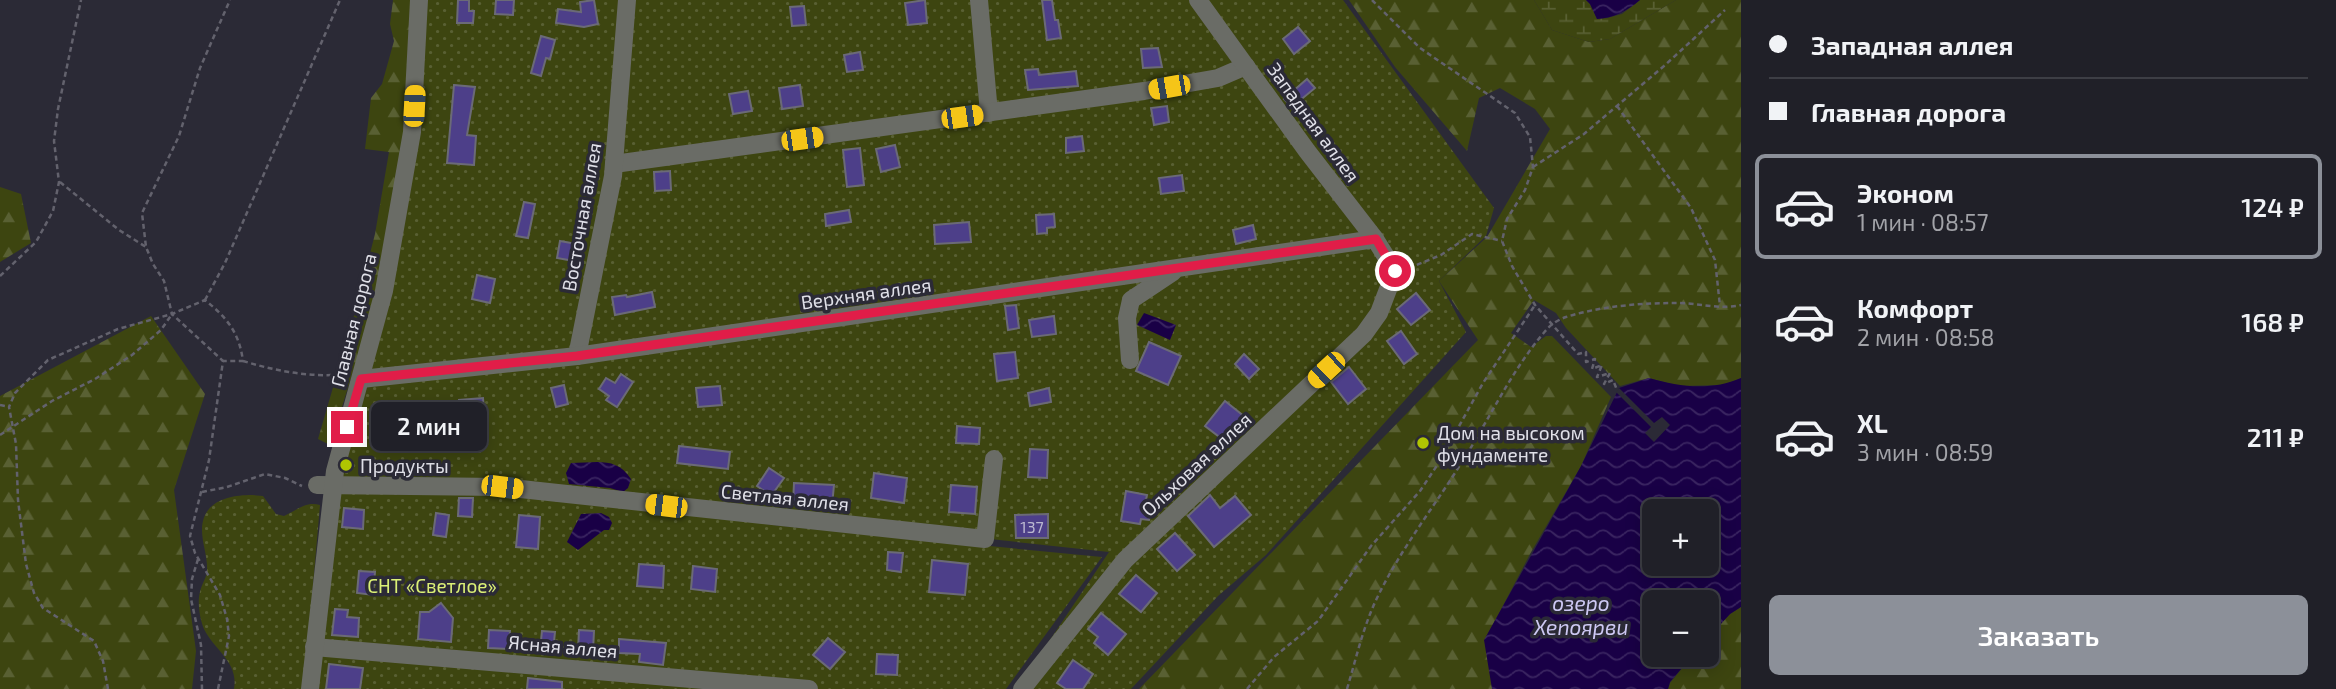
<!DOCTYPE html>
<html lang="ru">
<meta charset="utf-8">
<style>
:root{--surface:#202028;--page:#282830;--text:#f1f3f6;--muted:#a2a3a8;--line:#3d3e45;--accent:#8c9099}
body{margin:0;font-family:"Exo 2",sans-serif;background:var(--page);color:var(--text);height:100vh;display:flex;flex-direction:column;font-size:26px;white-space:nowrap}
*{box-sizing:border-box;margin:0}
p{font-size:23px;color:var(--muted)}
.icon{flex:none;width:38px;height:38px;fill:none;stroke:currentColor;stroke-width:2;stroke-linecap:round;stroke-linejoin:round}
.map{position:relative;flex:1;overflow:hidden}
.details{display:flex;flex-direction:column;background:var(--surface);width:595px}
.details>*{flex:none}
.hud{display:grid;align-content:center;height:154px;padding:0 28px;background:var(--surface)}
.tools{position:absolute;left:1642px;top:499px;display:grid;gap:14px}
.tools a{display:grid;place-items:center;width:77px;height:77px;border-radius:10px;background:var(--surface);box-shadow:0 4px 18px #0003,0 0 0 2px var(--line);font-size:35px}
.end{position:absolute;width:32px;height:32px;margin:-16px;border:9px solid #e11d48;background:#fff;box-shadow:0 0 0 4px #fff}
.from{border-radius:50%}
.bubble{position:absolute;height:49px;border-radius:10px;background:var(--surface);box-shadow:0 4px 18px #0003,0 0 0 2px var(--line);font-size:23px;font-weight:600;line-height:49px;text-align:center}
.car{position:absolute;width:21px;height:42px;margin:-21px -10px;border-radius:9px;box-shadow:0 0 5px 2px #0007;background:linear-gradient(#f5c518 24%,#345 0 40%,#f5c518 0 76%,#345 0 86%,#f5c518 0)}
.hud b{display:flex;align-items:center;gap:24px;height:66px;font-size:26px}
.hud b+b{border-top:2px solid var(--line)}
.hud i{width:18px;height:18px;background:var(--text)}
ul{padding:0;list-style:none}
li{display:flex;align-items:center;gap:21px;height:105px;margin:0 14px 10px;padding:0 14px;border:4px solid transparent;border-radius:10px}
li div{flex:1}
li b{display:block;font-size:26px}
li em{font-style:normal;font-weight:600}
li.on{border-color:var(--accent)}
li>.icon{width:63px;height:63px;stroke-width:1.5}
.primary-button{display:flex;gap:14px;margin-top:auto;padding:14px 28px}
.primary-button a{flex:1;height:80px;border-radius:10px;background:var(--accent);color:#fff;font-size:28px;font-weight:600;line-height:80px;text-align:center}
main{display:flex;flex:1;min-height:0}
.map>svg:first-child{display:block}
</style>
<main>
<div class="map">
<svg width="1741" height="689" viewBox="0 0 1741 689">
<defs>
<pattern id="green-dots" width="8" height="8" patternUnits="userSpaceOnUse" patternTransform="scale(1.75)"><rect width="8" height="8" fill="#3d4510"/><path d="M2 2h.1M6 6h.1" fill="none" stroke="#596033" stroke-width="1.8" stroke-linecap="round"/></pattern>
<pattern id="forest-firs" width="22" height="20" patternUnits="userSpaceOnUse" patternTransform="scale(1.75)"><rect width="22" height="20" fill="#3d4510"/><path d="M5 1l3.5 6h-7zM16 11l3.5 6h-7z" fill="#596033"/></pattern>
<pattern id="wetland-marsh" width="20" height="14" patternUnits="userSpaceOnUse" patternTransform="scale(1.75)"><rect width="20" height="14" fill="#3d4510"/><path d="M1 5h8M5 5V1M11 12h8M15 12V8" fill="none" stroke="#596033"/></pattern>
<pattern id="water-waves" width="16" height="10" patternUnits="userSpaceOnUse" patternTransform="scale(1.75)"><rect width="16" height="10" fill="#190046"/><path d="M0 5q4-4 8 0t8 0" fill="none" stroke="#3a2561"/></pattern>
</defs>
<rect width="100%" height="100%" fill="#2b2a36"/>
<g fill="url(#green-dots)">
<polygon points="416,0 1343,0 1494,208 1486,236 1439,281 1466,332 1266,555 1218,596 1131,689 1017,689 1109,552 530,489 773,525 1102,557 1006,689 317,689 335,471 388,255"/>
<path d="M252 495 263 496 276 514 284 516C297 510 306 501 320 505L304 689H234C239 662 214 650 204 629 200 620 197 602 200 592 201 585 206 579 207 572 208 557 202 544 202 530 202 501 229 495 252 495Z"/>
</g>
<g fill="url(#forest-firs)">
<polygon points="393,0 413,0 406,132 378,292 330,445 318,439 355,312 375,234 389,152 365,149 371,98 382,84 394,41 390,24"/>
<polygon points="1349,0 1534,0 1552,30 1589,42 1610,39 1676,0 1741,0 1741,378 1724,385 1678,386 1649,378 1620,386 1566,328 1556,313 1534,300 1511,333 1531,347 1546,336 1552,336 1611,397 1581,466 1530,554 1487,636 1494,689 1139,689 1478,340 1439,281 1487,237 1550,129 1535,109 1500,88 1479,98 1467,151 1395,67"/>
<polygon points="0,187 21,194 31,243 0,262"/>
<polygon points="151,316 205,394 174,490 196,651 192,689 0,689 0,396"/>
<polygon points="1741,607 1741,689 1668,689 1670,683 1693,655 1706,654 1706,640 1730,614"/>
</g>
<polygon fill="url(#wetland-marsh)" points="1534,0 1586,0 1590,4 1597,19 1607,18 1622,14 1640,0 1676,0 1610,39 1589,42 1552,30"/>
<g fill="url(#water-waves)" fill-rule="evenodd">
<path d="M1586 0H1640C1627 11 1614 18 1597 19L1590 4Z"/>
<polygon points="1144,313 1176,325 1170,340 1137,325"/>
<path d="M1649 378C1680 387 1711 391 1741 378V607L1730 614 1706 640V602H1654V654L1693 655 1670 682 1668 689H1492L1484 640 1581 466 1619 388ZM1654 511H1706V564H1654Z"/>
<path d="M571 463C596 463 616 456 631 479L628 488 623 492 610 488 569 484 566 473Z"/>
<polygon points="601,513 609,517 612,523 609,530 604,530 578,550 567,542 581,514"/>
</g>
<polygon fill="#2b2a36" points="1619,388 1654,423 1662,417 1670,425 1654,442 1645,433 1651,427 1616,392"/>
<g fill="#4d3f89" stroke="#6b6a77" stroke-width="2">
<polygon points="458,0 469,0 469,11 474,11 473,23 457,23"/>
<polygon points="496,0 514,0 513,15 495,14"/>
<polygon points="594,0 598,24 584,27 556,23 558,9 581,12 580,2"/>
<polygon points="925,0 927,23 908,25 905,3"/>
<polygon points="1042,0 1052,0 1055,20 1058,20 1061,38 1047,40"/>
<polygon points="804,6 806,25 792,26 790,7"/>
<polygon points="1298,27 1310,41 1294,54 1283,39"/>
<polygon points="541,36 555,40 550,59 546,58 541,76 531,73"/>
<polygon points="1158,48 1162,67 1143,68 1141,49"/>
<polygon points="860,52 863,70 847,72 844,55"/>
<polygon points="1038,69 1039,75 1076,71 1078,86 1028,90 1025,70"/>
<polygon points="1307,79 1315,88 1292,107 1284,99"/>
<polygon points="454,85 475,87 467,135 476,136 474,165 447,163"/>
<polygon points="800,85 803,106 782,109 779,88"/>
<polygon points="748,91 752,111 733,114 729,94"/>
<polygon points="1167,106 1169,122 1154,125 1151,108"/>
<polygon points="1082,136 1084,151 1066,153 1066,138"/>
<polygon points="895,145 900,167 881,172 876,149"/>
<polygon points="860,148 864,185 847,187 843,150"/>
<polygon points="670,171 671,190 655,191 654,172"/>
<polygon points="1182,175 1184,191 1161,194 1159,178"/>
<polygon points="524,202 535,204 528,238 516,236"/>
<polygon points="849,210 851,222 826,226 825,214"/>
<polygon points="1054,214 1055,227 1047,228 1047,233 1037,234 1036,215"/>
<polygon points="969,222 971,242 935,244 934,225"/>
<polygon points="1253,225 1256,239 1236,244 1233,230"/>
<polygon points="560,241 577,244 574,261 557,258"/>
<polygon points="477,275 495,279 490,303 472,299"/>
<polygon points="652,292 655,307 615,315 612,297 626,295 627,297"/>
<polygon points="1416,293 1430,310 1411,325 1397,309"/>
<polygon points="1016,305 1019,328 1008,330 1005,306"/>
<polygon points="1054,316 1056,334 1032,337 1029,320"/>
<polygon points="1401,331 1417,354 1404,364 1387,341"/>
<polygon points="1149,342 1181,356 1168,385 1136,371"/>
<polygon points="1015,352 1018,378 997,381 994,354"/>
<polygon points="1244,354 1259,369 1249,379 1235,364"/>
<polygon points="1349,367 1366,389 1348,404 1331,382"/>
<polygon points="621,374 633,382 617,407 606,400 609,396 599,389 606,378 615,383"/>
<polygon points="564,385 568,404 556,407 551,388"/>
<polygon points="720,386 722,405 698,407 696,388"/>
<polygon points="1049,388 1051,402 1030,406 1028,393"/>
<polygon points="483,398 485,422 461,424 459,400"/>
<polygon points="1225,401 1245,417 1226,442 1205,426"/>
<polygon points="957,426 980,428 979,444 956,443"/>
<polygon points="679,446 730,452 728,469 677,463"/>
<polygon points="1030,449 1048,450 1047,478 1028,477"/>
<polygon points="769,468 784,478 771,496 757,486"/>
<polygon points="874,473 907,478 904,503 871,498"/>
<polygon points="794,483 834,485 832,506 793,504"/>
<polygon points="951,485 977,487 975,514 949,512"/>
<polygon points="1126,491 1147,495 1145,505 1152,506 1149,520 1141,519 1140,524 1121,521"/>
<polygon points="1210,495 1220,508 1235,496 1251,515 1214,547 1188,516"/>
<polygon points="459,498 473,498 472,517 458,516"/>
<polygon points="344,508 364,510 363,529 342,527"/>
<polygon points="436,513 449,515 446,537 433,535"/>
<polygon points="1048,514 1048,538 1016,538 1015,515"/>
<polygon points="519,515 540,517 538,549 516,547"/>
<polygon points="1175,533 1195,555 1177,571 1157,549"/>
<polygon points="888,552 903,553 901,572 887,570"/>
<polygon points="932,560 968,564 965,595 929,592"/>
<polygon points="639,564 664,566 663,588 637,586"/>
<polygon points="693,566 717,569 715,592 691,589"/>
<polygon points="359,571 375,572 373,595 357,593"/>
<polygon points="1136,575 1157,593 1141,612 1119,594"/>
<polygon points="441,603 453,618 451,642 418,639 420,612 429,612"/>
<polygon points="335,609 348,610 347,617 359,618 358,637 332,635"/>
<polygon points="1101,613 1126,634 1108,655 1094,643 1098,637 1088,629"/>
<polygon points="489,630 510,631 509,649 488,648"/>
<polygon points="579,630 594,631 593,651 578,650"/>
<polygon points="542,631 555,632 553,651 540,650"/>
<polygon points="828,638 845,652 830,669 813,655"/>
<polygon points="619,639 666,643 663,665 639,662 640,654 619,653"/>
<polygon points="877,654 898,655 897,675 876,674"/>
<polygon points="1073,660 1093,674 1083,689 1066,689 1057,683"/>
<polygon points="329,664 363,668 360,689 326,689"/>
<polygon points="528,678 562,682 562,689 527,689"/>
</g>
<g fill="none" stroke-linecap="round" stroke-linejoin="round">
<g stroke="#63626d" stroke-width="2.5" stroke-dasharray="5 3.5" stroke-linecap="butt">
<polyline points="1372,0 1420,48 1515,113 1530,137 1533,167 1525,190 1507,219 1502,241 1512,266 1535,305 1578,354 1586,352 1586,362 1595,359 1592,369 1602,365 1597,377 1610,373 1604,384 1613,380 1617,390"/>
<polyline points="1617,106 1691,208 1715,260 1720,306"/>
<polyline points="1533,167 1584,134 1664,66 1725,10"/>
<polyline points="60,182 119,230 146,247"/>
<polyline points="1409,268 1441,255 1472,234 1502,241"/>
<polyline points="0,276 36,242 53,211 59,182 54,141 58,109 81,0"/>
<polyline points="205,300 225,263 340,0"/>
<path d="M243 361C276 371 311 378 346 374"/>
<polyline points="0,405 9,407"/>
<polyline points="0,435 52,401 95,379 132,355 161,330 172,314"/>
<polyline points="202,492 227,487 265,474 285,478 302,486"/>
<polyline points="198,559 192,579 191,599 201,645 202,689"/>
<path d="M108 689 103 661 94 641 43 608 34 593 26 564 18 500 16 444 9 407 15 393 48 360 118 329 172 314 205 300C227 318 239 332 243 361H223"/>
<polyline points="218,689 229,636 227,619 220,595 195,553 190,536 209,460 223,361 172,314 164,281 153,264 146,247 142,213 179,136 200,68 230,0"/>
<polyline points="1247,689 1274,657 1318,621 1371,546 1420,491 1438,464 1483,383 1535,305"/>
<path d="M1347 689C1356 659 1363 627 1377 598 1400 550 1434 507 1462 462 1490 418 1513 367 1548 328 1553 323 1560 319 1566 317 1601 306 1641 303 1677 303 1698 303 1720 310 1741 305"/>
</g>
<g stroke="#6a6c66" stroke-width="18">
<polyline points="979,0 989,113"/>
<polyline points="614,164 1144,91 1218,78 1246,66"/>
<polyline points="577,356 613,176 627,0"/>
<polyline points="1130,360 1127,318 1131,300 1173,272"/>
<polyline points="361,379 577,356 1375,239"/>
<polyline points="317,485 502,487 985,539 994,459"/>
<polyline points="314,647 809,689"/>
<polyline points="310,689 335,471 384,291 412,132 419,0"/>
<polyline points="1022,689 1125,560 1364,334 1379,313 1395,271 1375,239 1307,151 1198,0"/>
</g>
</g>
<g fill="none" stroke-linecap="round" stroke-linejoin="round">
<polyline stroke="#e11d48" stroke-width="9" points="347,427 361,379 577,356 1376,239 1395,271"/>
</g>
<g fill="#b0c502" stroke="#2b2a36" stroke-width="2.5">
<circle cx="1423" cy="443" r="7"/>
<circle cx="346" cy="465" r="7"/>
</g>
<g text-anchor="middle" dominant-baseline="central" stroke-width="7" stroke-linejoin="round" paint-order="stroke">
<g font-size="16" fill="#bbb8d0">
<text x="1032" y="526">137</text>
</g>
<g font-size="19" fill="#e0e0e8" stroke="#2b2a36">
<text transform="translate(1314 122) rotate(54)">Западная аллея</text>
<text transform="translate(581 217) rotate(-80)">Восточная аллея</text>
<text transform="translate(866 293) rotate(-8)">Верхняя аллея</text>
<text transform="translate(353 320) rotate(-76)">Главная дорога</text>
<text transform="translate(1196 464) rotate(-43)">Ольховая аллея</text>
<text transform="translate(785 497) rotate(6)">Светлая аллея</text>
<text transform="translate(563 646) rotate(5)">Ясная аллея</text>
</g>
<g font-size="19" fill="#e0e0e8" stroke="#2b2a36" text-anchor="start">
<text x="1437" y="432">Дом на высоком<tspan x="1437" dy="22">фундаменте</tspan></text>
<text x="360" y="465">Продукты</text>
</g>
<g font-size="19" fill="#dbf076" stroke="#2b2a36">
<text x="432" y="585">СНТ «Светлое»</text>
</g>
<g font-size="21" font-style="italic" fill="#cdc8f3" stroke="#2b2a36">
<text x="1581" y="602">озеро<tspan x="1581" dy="24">Хепоярви</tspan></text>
</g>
</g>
</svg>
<div class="tools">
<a>+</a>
<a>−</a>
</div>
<i class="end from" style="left:1395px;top:271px"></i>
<i class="end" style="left:347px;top:427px"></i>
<div class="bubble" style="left:371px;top:402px;width:116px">2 мин</div>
<i class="car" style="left:1169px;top:87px;rotate:260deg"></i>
<i class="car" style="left:414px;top:106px;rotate:3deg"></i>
<i class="car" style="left:962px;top:117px;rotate:82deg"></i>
<i class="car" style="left:802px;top:139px;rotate:82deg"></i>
<i class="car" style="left:1326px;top:370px;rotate:227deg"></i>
<i class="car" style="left:502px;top:487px;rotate:97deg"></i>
<i class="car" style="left:666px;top:506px;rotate:277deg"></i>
</div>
<section class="details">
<div class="hud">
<b><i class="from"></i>Западная аллея</b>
<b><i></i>Главная дорога</b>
</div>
<ul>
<li class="on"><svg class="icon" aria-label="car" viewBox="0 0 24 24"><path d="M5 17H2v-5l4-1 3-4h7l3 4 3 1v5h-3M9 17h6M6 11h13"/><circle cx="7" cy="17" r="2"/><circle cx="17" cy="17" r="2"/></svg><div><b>Эконом</b><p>1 мин · 08:57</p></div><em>124 ₽</em></li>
<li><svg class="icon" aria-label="car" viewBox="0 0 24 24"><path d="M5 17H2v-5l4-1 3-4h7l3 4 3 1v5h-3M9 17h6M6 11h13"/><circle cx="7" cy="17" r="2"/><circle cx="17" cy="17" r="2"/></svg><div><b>Комфорт</b><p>2 мин · 08:58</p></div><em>168 ₽</em></li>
<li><svg class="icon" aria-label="car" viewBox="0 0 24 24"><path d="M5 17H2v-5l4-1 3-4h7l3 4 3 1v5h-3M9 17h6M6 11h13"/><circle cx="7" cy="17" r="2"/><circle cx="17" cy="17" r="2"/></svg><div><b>XL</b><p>3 мин · 08:59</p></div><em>211 ₽</em></li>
</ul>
<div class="primary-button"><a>Заказать</a></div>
</section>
</main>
